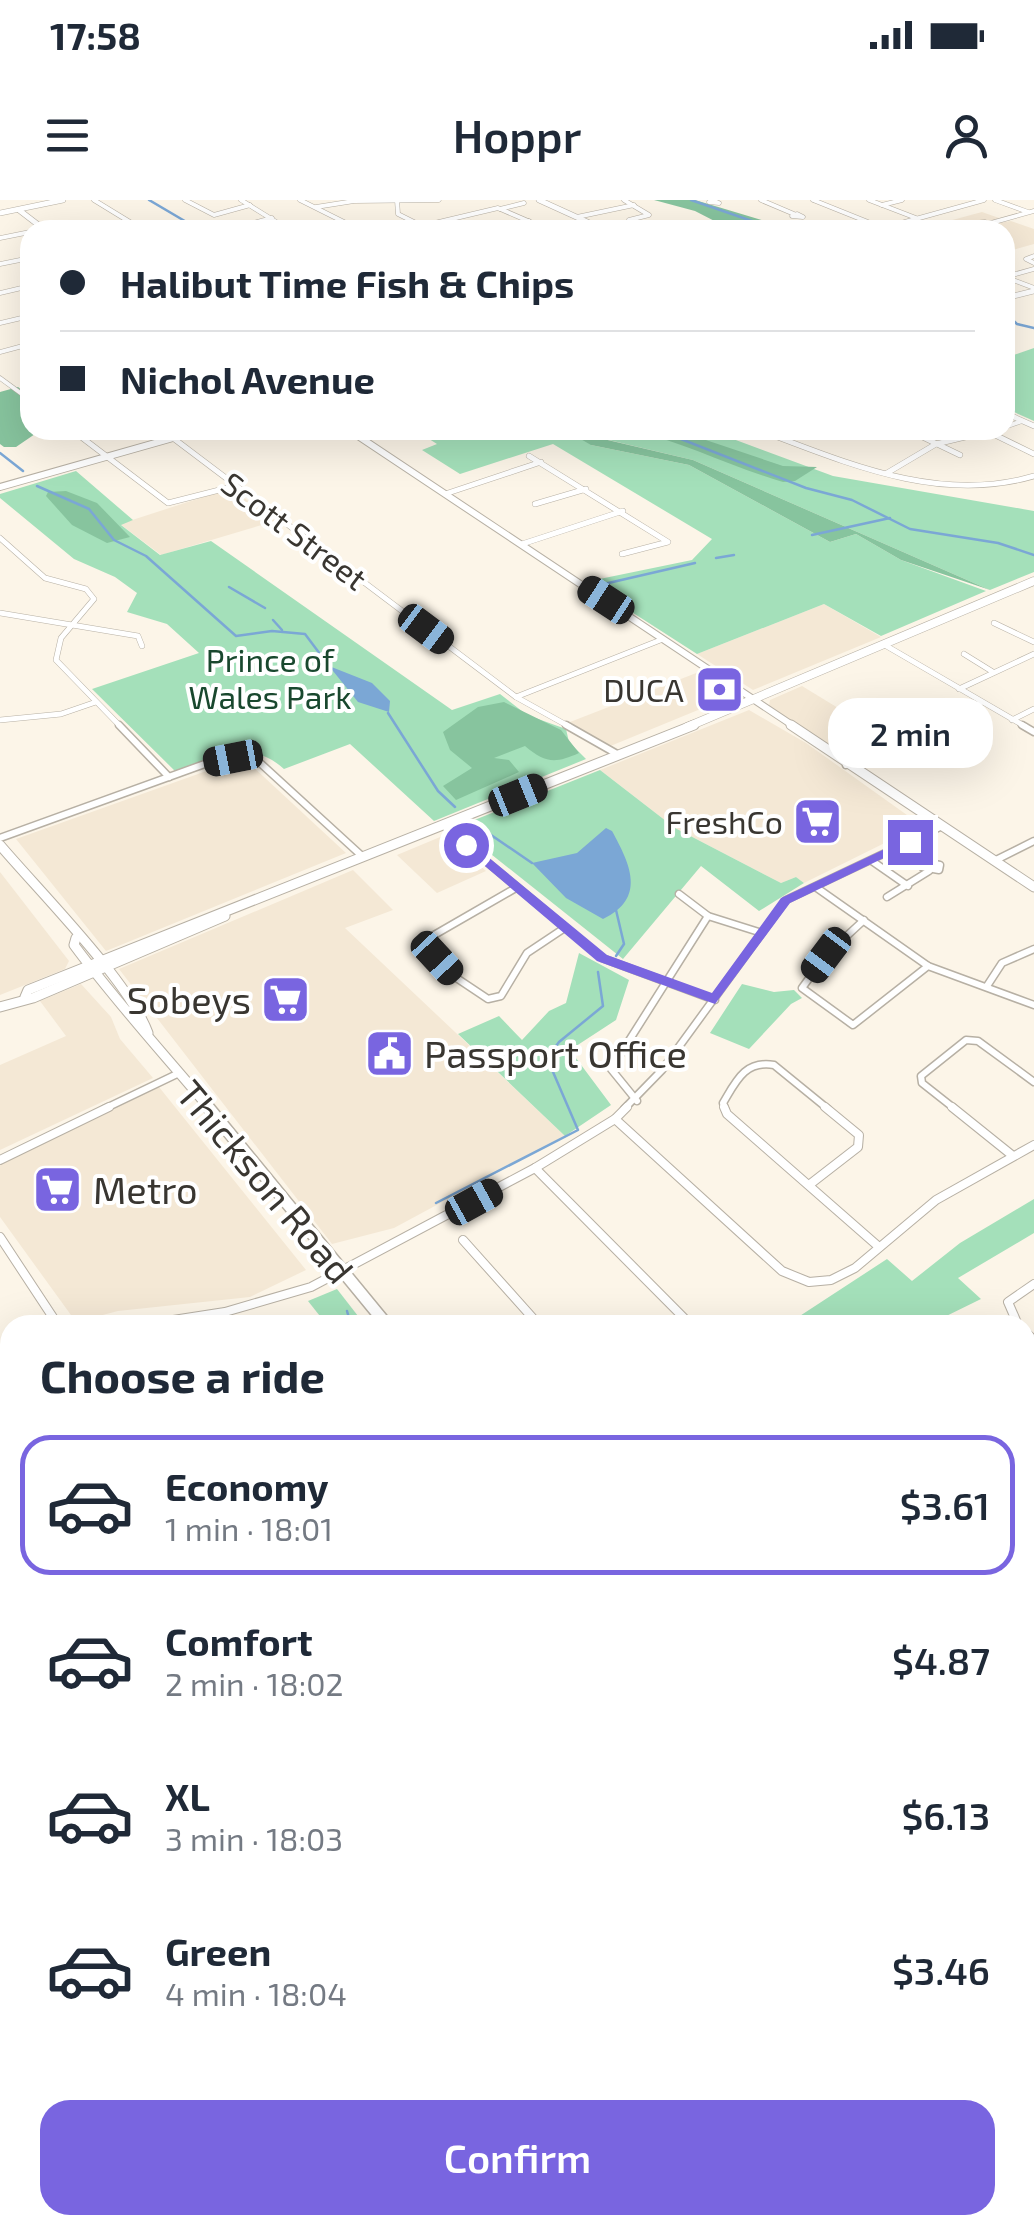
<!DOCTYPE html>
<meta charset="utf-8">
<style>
:root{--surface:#fff;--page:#f6f6f7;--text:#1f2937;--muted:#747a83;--line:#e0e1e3;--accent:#7965e0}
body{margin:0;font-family:"Exo 2",sans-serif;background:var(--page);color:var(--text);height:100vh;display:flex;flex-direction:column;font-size:38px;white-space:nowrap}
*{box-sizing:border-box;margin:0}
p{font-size:32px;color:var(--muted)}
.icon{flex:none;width:55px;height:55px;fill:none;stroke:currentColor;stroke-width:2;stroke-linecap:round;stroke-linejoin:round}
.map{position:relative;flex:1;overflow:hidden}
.drawer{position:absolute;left:0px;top:1115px;width:1035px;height:920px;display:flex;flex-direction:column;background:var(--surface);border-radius:30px 30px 0 0;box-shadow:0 10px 40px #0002}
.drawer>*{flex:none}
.banner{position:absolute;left:20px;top:20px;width:995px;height:220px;border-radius:30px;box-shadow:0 10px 40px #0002;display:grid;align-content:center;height:220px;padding:0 40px;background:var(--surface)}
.end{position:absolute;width:45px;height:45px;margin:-22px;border:12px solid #7965e0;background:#fff;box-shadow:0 0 0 5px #fff}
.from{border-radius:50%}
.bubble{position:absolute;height:70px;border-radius:30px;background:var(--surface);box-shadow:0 10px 40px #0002;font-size:32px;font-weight:600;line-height:70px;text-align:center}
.car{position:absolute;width:30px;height:60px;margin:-30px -15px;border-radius:12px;box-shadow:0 0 8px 2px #0007;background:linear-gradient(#222 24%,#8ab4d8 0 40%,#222 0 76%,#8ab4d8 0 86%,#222 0)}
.banner b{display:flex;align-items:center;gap:35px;height:95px;font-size:38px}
.banner b+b{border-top:2px solid var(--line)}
.banner i{width:25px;height:25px;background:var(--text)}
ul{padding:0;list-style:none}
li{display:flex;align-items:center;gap:30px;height:140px;margin:0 20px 15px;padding:0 20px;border:5px solid transparent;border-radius:30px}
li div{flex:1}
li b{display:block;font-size:38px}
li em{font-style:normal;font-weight:600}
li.on{border-color:var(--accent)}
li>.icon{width:90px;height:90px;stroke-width:1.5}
h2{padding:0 40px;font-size:45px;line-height:120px}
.action{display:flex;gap:20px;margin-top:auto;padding:20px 40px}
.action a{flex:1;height:115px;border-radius:30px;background:var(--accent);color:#fff;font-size:40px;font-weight:600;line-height:115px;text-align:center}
.status{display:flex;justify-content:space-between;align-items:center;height:70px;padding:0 50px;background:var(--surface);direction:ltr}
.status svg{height:28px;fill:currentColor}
header{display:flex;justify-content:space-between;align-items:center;height:130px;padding:0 40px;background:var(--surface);font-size:45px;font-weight:600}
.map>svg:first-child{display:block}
</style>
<div class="status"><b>17:58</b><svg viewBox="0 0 49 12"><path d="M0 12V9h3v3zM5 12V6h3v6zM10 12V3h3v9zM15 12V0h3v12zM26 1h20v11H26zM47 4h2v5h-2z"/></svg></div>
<header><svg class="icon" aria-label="menu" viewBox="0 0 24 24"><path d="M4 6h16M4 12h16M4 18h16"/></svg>Hoppr<svg class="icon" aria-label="person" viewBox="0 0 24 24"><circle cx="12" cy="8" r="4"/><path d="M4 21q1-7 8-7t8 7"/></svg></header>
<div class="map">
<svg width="1034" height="2035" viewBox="0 0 1034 2035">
<rect width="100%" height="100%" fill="#fcf5e8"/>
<g fill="#f4e8d5">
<polygon points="982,12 999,18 978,26 1011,21 1034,29 1034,44 1005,52 1005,30 919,29"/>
<polygon points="231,288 275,321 161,355 120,324"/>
<polygon points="824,404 881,437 753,490 697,454"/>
<polygon points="704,470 737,494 608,547 570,522"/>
<polygon points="802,486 843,511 840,514 870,530 829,548 769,506 770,500"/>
<polygon points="749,510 806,543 921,625 804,683 796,677 781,683 675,628 600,570"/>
<polygon points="250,564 346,653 106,751 16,639 212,569"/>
<polygon points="445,635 486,671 437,693 397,655"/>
<polygon points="353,670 393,710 345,728 565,936 394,1028 332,1044 119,769"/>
<polygon points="0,672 69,761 65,769 0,795"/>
<polygon points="81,784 111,817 120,839 153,878 0,950 0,865 66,836 40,801"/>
<polygon points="159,887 306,1070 250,1097 118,1111 76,1122 0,1017 0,963"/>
<polygon points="1025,1186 1034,1194 1034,1354 1025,1358"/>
</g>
<g fill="#a4e0ba">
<polygon points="1034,148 1034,221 1005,208 1005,158"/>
<polygon points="415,230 709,230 833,276 1034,311 1034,372 990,390 693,260 596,237 591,245 689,265 830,342 856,334 901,360 986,391 881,436 824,404 697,454 585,382 692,360 712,339 553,244 460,274 422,250 437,244"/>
<path d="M76 271 133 320 121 325 160 355 211 341 452 510 500 494 527 515 566 529 569 542 586 559 434 621 350 544 284 569C250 538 214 557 176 572L92 489 199 453 167 424 127 412 137 393 115 377 74 359 0 298V294Z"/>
<polygon points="600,570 675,628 781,683 796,677 804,683 759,711 701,666 623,759 457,627"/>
<polygon points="579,753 629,780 616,820 570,850 611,905 565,936 458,834 499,816 522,840 549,811 566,803"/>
<polygon points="742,784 774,792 794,790 802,798 791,804 749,849 710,833"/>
<polygon points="1034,999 1034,1033 958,1078 981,1099 928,1125 786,1125 887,1059 912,1081 960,1043"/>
<polygon points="337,1089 365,1125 327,1125 308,1101"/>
<polygon points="0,1274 10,1290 10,1817 0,1814"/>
<polygon points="0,1907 10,1910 10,2025 466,2025 480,2035 0,2035"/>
<polygon points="1025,2001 1034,2003 1034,2035 784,2035 749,2025 1025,2025"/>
</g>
<g fill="#87c49e">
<polygon points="654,0 695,0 795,30 732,30 695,11"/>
<polygon points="18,187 23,191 30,218 24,221 35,234 16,247 4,247 0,244 0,192"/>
<polygon points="565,230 693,260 990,390 901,360 856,334 830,342 689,265 591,245"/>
<path d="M631 230H676L783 266 817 267 795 281 783 282C731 267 684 242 631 230Z"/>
<polygon points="66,291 97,303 130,337 107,343 72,325 46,296 48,292"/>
<path d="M504 502 561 530 579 553C555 564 545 563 525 546L494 558 509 560 519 572 456 600 443 586 472 568 450 550 443 532 478 507Z"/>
<polygon points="466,2025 570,2025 613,2035 480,2035"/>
</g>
<g fill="#7ba7d5">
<polygon points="329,466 372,483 390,501 389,512 358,502"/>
<path d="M606 628 612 631C630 664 647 698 603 719L566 698 532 663 577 653Z"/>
<polygon points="0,1672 10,1693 10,1787 0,1793"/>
</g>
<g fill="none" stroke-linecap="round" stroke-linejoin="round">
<g stroke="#7ba7d5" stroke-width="2.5">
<polyline points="149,0 200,30"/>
<polyline points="691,0 778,30"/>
<polyline points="1005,113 1017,124 1034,128"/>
<polyline points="658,230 806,288 852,300 910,329 998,343 1034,355"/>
<polyline points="0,253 23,271"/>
<polyline points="37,286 89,309 114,340 146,356 236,436 272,431 305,434 329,466"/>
<polyline points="812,335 890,318"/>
<polyline points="716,358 734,355"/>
<polyline points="604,384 695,363"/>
<polyline points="229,387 265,408"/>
<polyline points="273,420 282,430"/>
<polyline points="388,513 438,591 455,607"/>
<polyline points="475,624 532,663"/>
<polyline points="616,710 624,744 616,756"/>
<polyline points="436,1003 578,930 547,858 559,842 603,806 598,772"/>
<polyline points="347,1111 351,1125"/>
</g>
<g stroke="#7ba7d5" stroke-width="4">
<polyline points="0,2002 10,2004"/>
<polyline points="64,2025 81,2035"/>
<polyline points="358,2035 363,2025"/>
</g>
<defs>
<g id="street-far4">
<polyline points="94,0 143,30"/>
<polyline points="185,0 214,15 250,5"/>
<polyline points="241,0 286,28"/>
<polyline points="300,0 360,30"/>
<polyline points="397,0 398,14 430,30"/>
<polyline points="624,0 649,15 629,20"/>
<polyline points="761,0 794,14"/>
<polyline points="813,0 883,28"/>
<polyline points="869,0 916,18"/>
<polyline points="995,0 1028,12"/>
<polygon points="714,1 719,3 709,2"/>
<polyline points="882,5 902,0"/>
<polyline points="316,7 354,1 439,0"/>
<polyline points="500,9 524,3"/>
<polygon points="797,14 803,17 792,16"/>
<polyline points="577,17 634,5"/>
<polyline points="422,26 498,8 549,30"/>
<polyline points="973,28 1034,11"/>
<polyline points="976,29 963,24 985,22"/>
<polyline points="228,30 272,18"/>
<polyline points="493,30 529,21"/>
<polyline points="690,30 702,30"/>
<polyline points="876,30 984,0"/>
<polyline points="0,38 30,32"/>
<polyline points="1034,56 1026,59 1034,63"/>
<polyline points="0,64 30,58"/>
<polyline points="1005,77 1034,88"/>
<polyline points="1005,77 1034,69"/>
<polyline points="0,93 30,86"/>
<polyline points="0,123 30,116"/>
<polyline points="0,152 30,144"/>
<polyline points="0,178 30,200"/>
<polyline points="1005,227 1022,221"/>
<polyline points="840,230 844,231"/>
<polyline points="990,231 995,230"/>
</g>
<g id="street-far3">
<polyline points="72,230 168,303 235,286"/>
<path d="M759 230C847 263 939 304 1034 276"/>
<polyline points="840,230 859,235 874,230"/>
<polyline points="908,230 960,255"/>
<polyline points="989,232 1034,254"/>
<polyline points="173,238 516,497 570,527"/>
<polyline points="529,256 668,342 622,354"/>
<polyline points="887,273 936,244 995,230"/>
<polyline points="445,294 541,262"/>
<polyline points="535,304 586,289"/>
<polyline points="0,338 45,378 86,389 94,399 61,438 56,460 121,527"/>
<polyline points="522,344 623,311"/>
<polyline points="0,413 138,436 142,446"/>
<polyline points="994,423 1034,442"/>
<polyline points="883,444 1026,527"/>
<polyline points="964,454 993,472"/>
<polyline points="959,489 1034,454"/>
<polyline points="516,497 663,439"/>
<polyline points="0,520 61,514 96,502"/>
<polyline points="1012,520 1034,509"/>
<polyline points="927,527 982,502"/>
</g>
<g id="street-far2">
<polyline points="119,525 169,577"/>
<polyline points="566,525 617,554"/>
<polyline points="1022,525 1034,532"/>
<polyline points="846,565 932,525"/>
<polyline points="444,626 602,758 715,800"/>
<polyline points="0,638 213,561 242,556 258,561 363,657"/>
<polyline points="872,661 908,686"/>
<polyline points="994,661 1034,641"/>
<polygon points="924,662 940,665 939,670 922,667"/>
<polyline points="817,688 928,766 1034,805"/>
<polyline points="514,689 422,742 452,775 488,799 501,796 527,753 563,729"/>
<polyline points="679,694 708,716 762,733"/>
<polyline points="887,697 929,671"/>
<polyline points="864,720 826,755 802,788 853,825 928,766"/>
<polyline points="987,786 1002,763 1034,749"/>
<polyline points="637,901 611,869 708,716"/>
<polyline points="104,909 177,874"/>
<polyline points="624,909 662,870 786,700 940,627"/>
<path d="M725 909 723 903C736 881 745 860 774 865L828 909"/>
<polyline points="955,909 922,883 921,876 966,840 978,841 1034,882"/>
</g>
<g id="street-far1">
<polyline points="724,907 727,914 879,1047"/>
<polyline points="952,907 1013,956"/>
<polyline points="615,919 782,1071 809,1082 831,1080 855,1068 936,1000 1034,945"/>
<polyline points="0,960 109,907"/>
<polyline points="535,968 687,1121"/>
<polyline points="809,985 858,947 859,935 825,907"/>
<polyline points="0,1037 58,1125"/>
<polyline points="463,1040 539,1125"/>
<polyline points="141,1125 225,1112 311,1087 535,968 615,919 627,907"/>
<polyline points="1018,1125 1008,1102 1034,1084"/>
<polyline points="1025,1132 1034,1140"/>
<polyline points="0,1170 10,1166"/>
<polyline points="1025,1374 1034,1368"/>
</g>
<polyline id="street" points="1025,1696 1034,1705"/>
<g id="secondary-far4">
<polyline points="539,0 605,30"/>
<polyline points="19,10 45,30"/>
<polyline points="0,13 63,0"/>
<polyline points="1005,98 1034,91"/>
<polyline points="1005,213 1034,226"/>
<polyline points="197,231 201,230"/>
</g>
<g id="secondary-far3">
<polyline points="349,230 795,527"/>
<polyline points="0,287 201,230"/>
</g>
<g id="secondary-far2">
<polyline points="791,525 1034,687"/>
<path d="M0 645C39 691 129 781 148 833"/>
<path d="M76 738 74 745C117 803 164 854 210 909"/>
</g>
<polyline id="secondary-far1" points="208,907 387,1125"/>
<g id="secondary">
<polyline points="1025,1598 1034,1595"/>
<polyline points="1025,1878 1034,1889"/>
</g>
<polyline id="primary-far1" points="687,527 1034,381"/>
<g id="primary">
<polyline points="25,797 28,790 694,525"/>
<polyline points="0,807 33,798 225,716"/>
</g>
</defs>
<use href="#street-far4" stroke="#b7b0a4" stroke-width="5"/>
<use href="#street-far3" stroke="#b7b0a4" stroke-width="6"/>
<use href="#street-far2" stroke="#b7b0a4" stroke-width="9"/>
<use href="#street-far1" stroke="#b7b0a4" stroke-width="10"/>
<use href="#street" stroke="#b7b0a4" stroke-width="12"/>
<use href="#secondary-far4" stroke="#b7b0a4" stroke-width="6"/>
<use href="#secondary-far3" stroke="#b7b0a4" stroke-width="8"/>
<use href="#secondary-far2" stroke="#b7b0a4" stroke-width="11"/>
<use href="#secondary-far1" stroke="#b7b0a4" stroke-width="14"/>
<use href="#secondary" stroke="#b7b0a4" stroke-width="16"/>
<use href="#primary-far1" stroke="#b7b0a4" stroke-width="9"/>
<use href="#primary" stroke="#b7b0a4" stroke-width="11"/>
<use href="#street-far4" stroke="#fff" stroke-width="4"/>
<use href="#street-far3" stroke="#fff" stroke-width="5"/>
<use href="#street-far2" stroke="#fff" stroke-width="6"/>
<use href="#street-far1" stroke="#fff" stroke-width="8"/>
<use href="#street" stroke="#fff" stroke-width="10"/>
<use href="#secondary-far4" stroke="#fff" stroke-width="5"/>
<use href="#secondary-far3" stroke="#fff" stroke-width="6"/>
<use href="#secondary-far2" stroke="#fff" stroke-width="9"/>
<use href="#secondary-far1" stroke="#fff" stroke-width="11"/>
<use href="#secondary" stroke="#fff" stroke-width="14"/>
<use href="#primary-far1" stroke="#fff" stroke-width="8"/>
<use href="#primary" stroke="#fff" stroke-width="9"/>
<defs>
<g id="rail">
<polyline points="0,1831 10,1834"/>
<polyline points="680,2025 716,2035"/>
</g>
</defs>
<use href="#rail" stroke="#969188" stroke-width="8"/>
<use href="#rail" stroke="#fff" stroke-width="4" stroke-dasharray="10" stroke-linecap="butt"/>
</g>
<polygon fill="#7965e0" points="906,639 917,642 790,703 715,804 597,761 460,645 471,643 607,755 712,793 781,698"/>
<defs>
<symbol id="bank-square" viewBox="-11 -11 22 22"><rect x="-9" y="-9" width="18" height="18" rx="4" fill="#7965e0" stroke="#fff"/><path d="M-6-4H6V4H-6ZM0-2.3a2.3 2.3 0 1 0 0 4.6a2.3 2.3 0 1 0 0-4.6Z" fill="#fff"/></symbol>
<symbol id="supermarket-square" viewBox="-11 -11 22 22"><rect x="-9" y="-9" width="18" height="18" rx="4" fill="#7965e0" stroke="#fff"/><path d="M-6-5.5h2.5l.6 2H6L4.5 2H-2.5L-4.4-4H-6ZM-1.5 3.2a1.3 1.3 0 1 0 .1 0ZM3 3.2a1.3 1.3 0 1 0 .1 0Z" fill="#fff"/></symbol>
<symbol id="civic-square" viewBox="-11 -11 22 22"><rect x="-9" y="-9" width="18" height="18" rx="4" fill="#7965e0" stroke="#fff"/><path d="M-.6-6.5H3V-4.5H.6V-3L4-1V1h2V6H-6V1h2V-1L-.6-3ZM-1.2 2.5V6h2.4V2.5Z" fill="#fff"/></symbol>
</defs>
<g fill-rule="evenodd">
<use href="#bank-square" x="692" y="462" width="55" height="55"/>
<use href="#supermarket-square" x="790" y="594" width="55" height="55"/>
<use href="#supermarket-square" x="258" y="772" width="55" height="55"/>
<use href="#civic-square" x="362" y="826" width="55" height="55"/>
<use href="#supermarket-square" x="30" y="962" width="55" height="55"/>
</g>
<g text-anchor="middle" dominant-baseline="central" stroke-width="8" stroke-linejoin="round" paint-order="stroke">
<g font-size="32" fill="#393631" stroke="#fff">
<text transform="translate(295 330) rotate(37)">Scott Street</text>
</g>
<g font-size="32" fill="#19482e" stroke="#fff">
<text x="270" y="459">Prince of<tspan x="270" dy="37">Wales Park</tspan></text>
</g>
<g font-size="32" fill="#393631" stroke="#fff" text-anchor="end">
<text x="684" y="489">DUCA</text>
<text x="783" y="621">FreshCo</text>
</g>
<g font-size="38" fill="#393631" stroke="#fff" text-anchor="start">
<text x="251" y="799" text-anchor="end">Sobeys</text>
<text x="424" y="853">Passport Office</text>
<text x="93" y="989">Metro</text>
</g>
<g font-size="38" fill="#393631" stroke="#fff">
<text transform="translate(266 981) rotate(50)">Thickson Road</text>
</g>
</g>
</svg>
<i class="end from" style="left:466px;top:645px"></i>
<i class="end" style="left:910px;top:642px"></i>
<div class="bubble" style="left:828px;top:498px;width:165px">2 min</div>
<i class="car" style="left:606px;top:400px;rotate:303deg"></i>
<i class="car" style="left:426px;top:429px;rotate:127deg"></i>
<i class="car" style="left:233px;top:558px;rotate:259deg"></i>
<i class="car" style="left:518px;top:595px;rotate:68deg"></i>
<i class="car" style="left:826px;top:755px;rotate:217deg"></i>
<i class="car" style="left:437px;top:758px;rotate:137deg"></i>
<i class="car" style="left:474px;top:1002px;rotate:61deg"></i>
<div class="banner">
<b><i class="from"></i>Halibut Time Fish &amp; Chips</b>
<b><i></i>Nichol Avenue</b>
</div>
<section class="drawer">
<h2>Choose a ride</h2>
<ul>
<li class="on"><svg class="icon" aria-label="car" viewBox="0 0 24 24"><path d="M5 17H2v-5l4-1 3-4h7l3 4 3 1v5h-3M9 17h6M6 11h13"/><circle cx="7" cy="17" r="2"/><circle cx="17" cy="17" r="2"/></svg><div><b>Economy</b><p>1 min · 18:01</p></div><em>$3.61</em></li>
<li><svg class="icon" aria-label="car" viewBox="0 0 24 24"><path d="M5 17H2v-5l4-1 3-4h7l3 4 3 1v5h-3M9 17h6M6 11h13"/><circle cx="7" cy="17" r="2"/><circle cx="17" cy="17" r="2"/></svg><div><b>Comfort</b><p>2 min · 18:02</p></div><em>$4.87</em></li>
<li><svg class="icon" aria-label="car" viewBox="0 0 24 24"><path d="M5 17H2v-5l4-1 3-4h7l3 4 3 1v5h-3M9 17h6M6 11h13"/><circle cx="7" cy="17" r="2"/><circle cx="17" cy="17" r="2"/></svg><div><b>XL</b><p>3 min · 18:03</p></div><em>$6.13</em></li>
<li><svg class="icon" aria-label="car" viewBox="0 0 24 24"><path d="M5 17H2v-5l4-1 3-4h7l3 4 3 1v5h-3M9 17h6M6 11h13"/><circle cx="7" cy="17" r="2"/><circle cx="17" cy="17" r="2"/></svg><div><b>Green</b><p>4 min · 18:04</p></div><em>$3.46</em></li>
</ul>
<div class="action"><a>Confirm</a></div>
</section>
</div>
